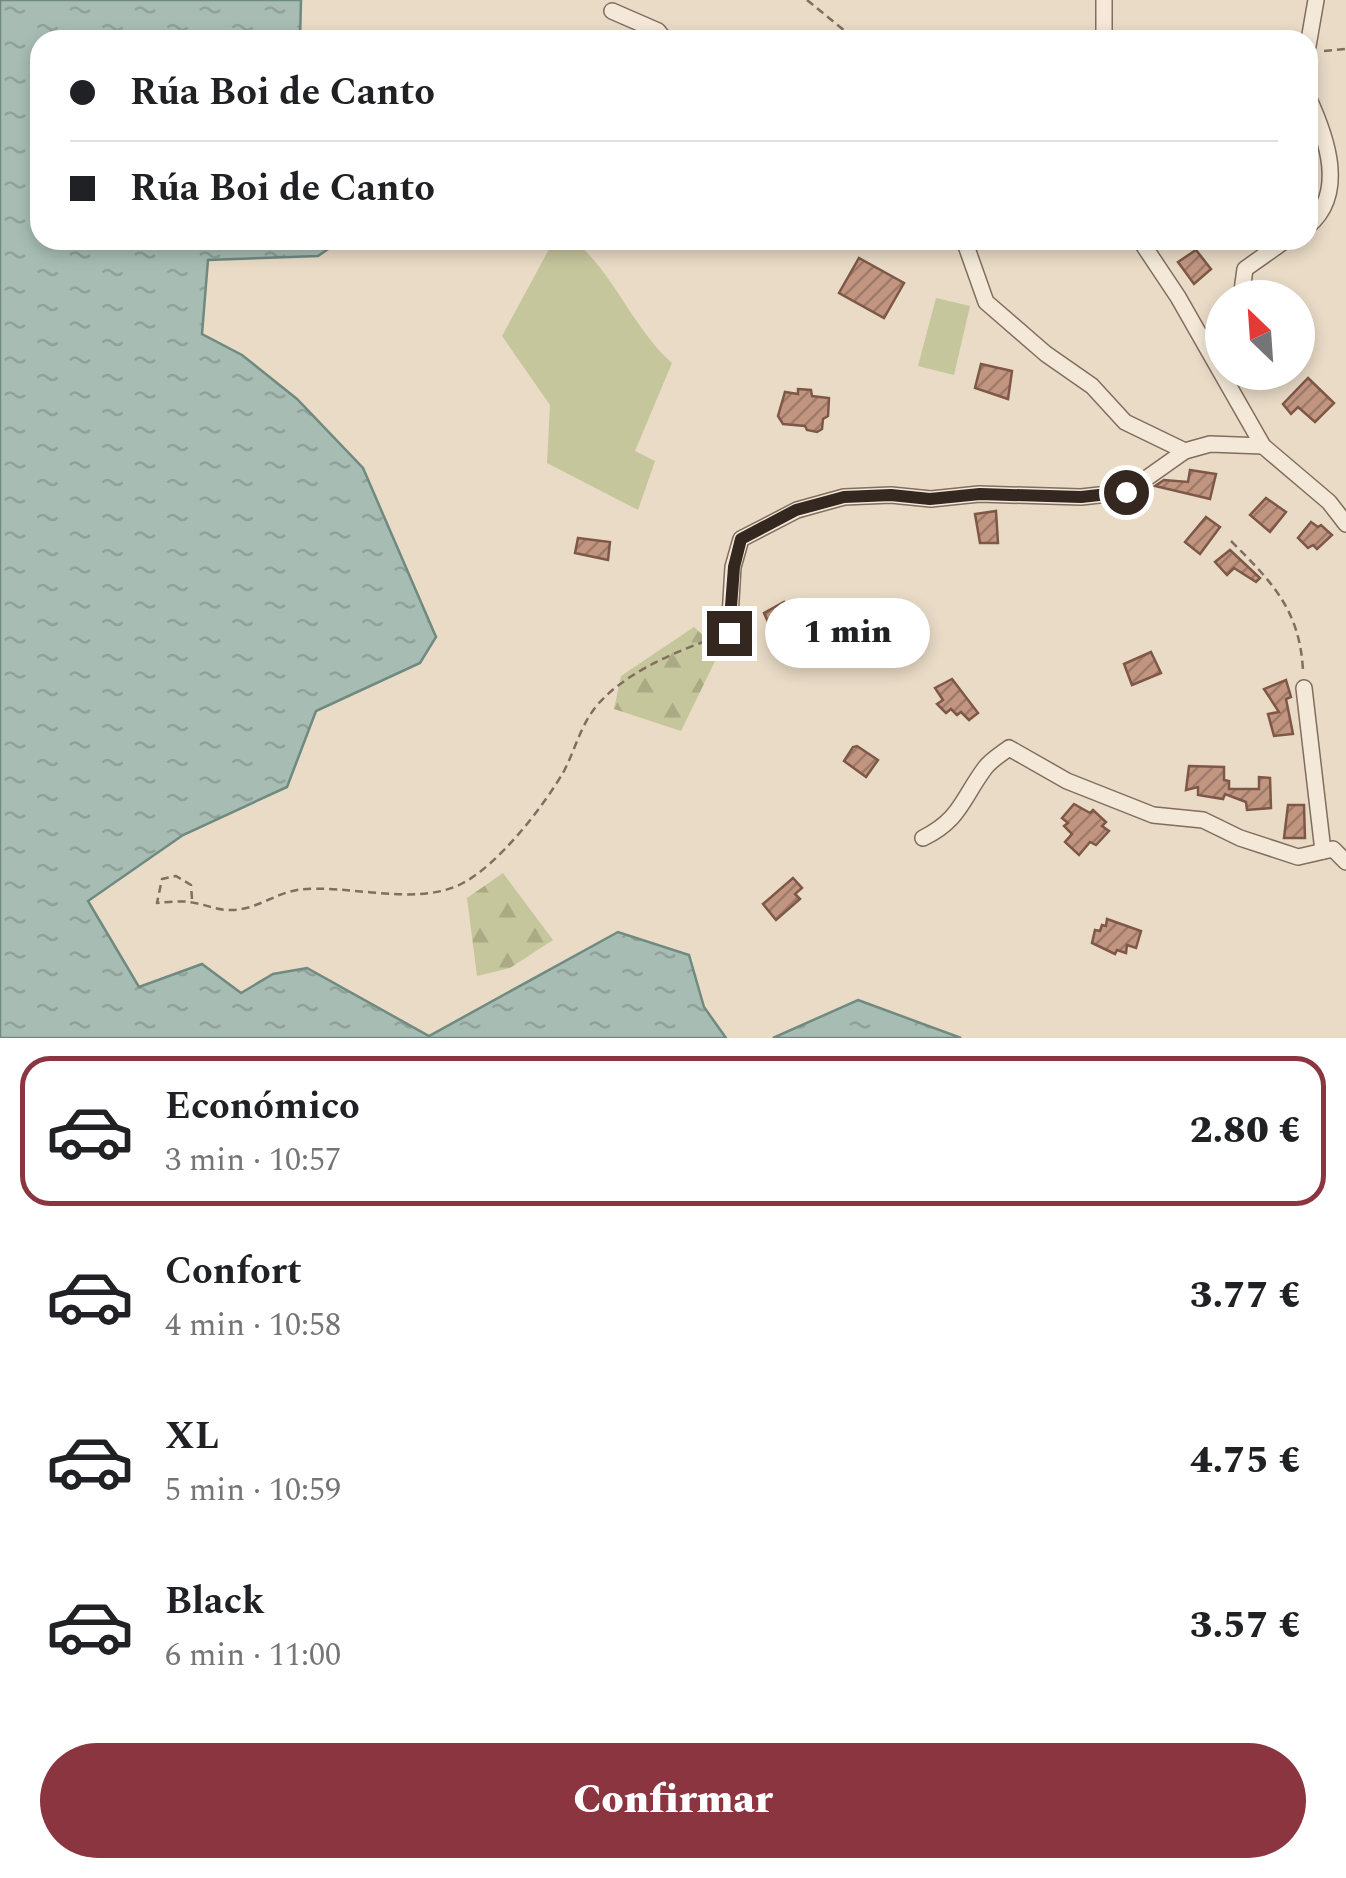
<!DOCTYPE html>
<html lang="es">
<meta charset="utf-8">
<style>
:root{--surface:#fff;--page:#f6f6f6;--text:#202124;--muted:#757577;--line:#e0e0e0;--accent:#8a353f}
body{margin:0;font-family:Spectral,serif;background:var(--page);color:var(--text);height:100vh;display:flex;flex-direction:column;font-size:38px;white-space:nowrap}
*{box-sizing:border-box;margin:0}
p{font-size:32px;color:var(--muted)}
.icon{flex:none;width:55px;height:55px;fill:none;stroke:currentColor;stroke-width:2;stroke-linecap:round;stroke-linejoin:round}
.map{position:relative;height:1038px;overflow:hidden}
.side{display:flex;flex-direction:column;background:var(--surface);flex:1}
.side>*{flex:none}
.hud{position:absolute;left:30px;top:30px;width:1288px;height:220px;border-radius:30px;box-shadow:0 5px 15px #0003;display:grid;align-content:center;height:220px;padding:0 40px;background:var(--surface)}
.needle{width:65px;rotate:335deg}
.controls{position:absolute;left:1205px;top:280px;display:grid;gap:20px}
.controls a{display:grid;place-items:center;width:110px;height:110px;border-radius:50%;background:var(--surface);box-shadow:0 5px 15px #0003;font-size:50px}
.end{position:absolute;width:45px;height:45px;margin:-22px;border:12px solid #342720;background:#fff;box-shadow:0 0 0 5px #fff}
.from{border-radius:50%}
.bubble{position:absolute;height:70px;border-radius:35px;background:var(--surface);box-shadow:0 5px 15px #0003;font-size:32px;font-weight:800;line-height:70px;text-align:center}
.hud b{display:flex;align-items:center;gap:35px;height:95px;font-size:38px}
.hud b+b{border-top:2px solid var(--line)}
.hud i{width:25px;height:25px;background:var(--text)}
ul{padding:18px 0 0;list-style:none}
li{display:flex;align-items:center;gap:30px;height:150px;margin:0 20px 15px;padding:0 20px;border:5px solid transparent;border-radius:30px}
li div{flex:1}
li b{display:block;font-size:38px}
li em{font-style:normal;font-weight:800}
li.active{border-color:var(--accent)}
li>.icon{width:90px;height:90px;stroke-width:1.5}
.action{display:flex;gap:20px;margin-top:auto;padding:20px 40px}
.action a{flex:1;height:115px;border-radius:60px;background:var(--accent);color:#fff;font-size:40px;font-weight:800;line-height:115px;text-align:center}
.map>svg:first-child{display:block}
</style>
<div class="map">
<svg width="1346" height="1038" viewBox="0 0 1346 1038">
<defs>
<pattern id="forest-firs" width="22" height="20" patternUnits="userSpaceOnUse" patternTransform="scale(2.5)"><rect width="22" height="20" fill="#c5c69b"/><path d="M5 1l3.5 6h-7zM16 11l3.5 6h-7z" fill="#aaaa85"/></pattern>
<pattern id="water-ripples" width="26" height="14" patternUnits="userSpaceOnUse" patternTransform="scale(2.5)"><rect width="26" height="14" fill="#a7bdb4"/><path d="M2 4q2-2 4 0t4 0M15 11q2-2 4 0t4 0" fill="none" stroke="#90a29a"/></pattern>
<pattern id="building-hatch" width="6" height="6" patternUnits="userSpaceOnUse" patternTransform="scale(2.5)"><rect width="6" height="6" fill="#c29581"/><path d="M-1 1l2-2M0 6l6-6M5 7l2-2" fill="none" stroke="#9e7a69"/></pattern>
</defs>
<rect width="100%" height="100%" fill="#e9dbc6"/>
<g fill="#c5c69b">
<path d="M554 240H574C615 275 632 327 672 363L635 451 655 461 638 510 547 463 550 405 502 336Z"/>
<polygon points="936,298 970,306 954,375 918,366"/>
</g>
<g fill="url(#forest-firs)">
<polygon points="694,627 720,651 681,731 614,709 621,676"/>
<polygon points="503,873 553,940 510,968 477,976 467,898"/>
</g>
<g fill="url(#water-ripples)" stroke="#6f8a80" stroke-width="2.5">
<polygon points="0,0 301,0 300,40 40,40 40,240 341,240 318,256 208,260 202,334 242,355 297,399 363,468 436,637 420,663 316,711 287,787 183,835 88,901 139,987 202,964 241,993 273,974 307,968 429,1036 618,932 689,955 704,1007 726,1038 0,1038"/>
<polygon points="858,1000 961,1038 773,1038"/>
</g>
<g fill="url(#building-hatch)" stroke="#7e5747" stroke-width="2.5">
<polygon points="1196,250 1211,269 1194,284 1178,262"/>
<polygon points="859,258 904,283 884,318 839,293"/>
<polygon points="981,364 1012,371 1008,399 975,388"/>
<polygon points="1308,378 1334,403 1315,422 1298,407 1291,414 1283,404"/>
<polygon points="798,389 811,390 812,396 829,398 828,416 823,419 822,429 817,432 807,430 805,426 783,424 778,416 785,392 798,394"/>
<polygon points="1190,470 1216,474 1210,499 1155,486 1164,480 1188,482"/>
<polygon points="1266,498 1286,512 1270,532 1250,515"/>
<polygon points="996,511 998,543 980,543 975,514"/>
<polygon points="1206,517 1220,527 1200,554 1185,542"/>
<polygon points="1311,522 1318,527 1321,525 1332,535 1317,549 1313,545 1308,548 1298,538"/>
<polygon points="578,538 610,542 608,560 575,553"/>
<polygon points="1230,550 1260,578 1256,582 1234,568 1227,575 1215,562"/>
<polygon points="784,602 795,621 787,625 791,631 776,639 764,613"/>
<polygon points="1151,652 1161,673 1132,685 1124,664"/>
<polygon points="952,679 978,713 969,720 961,712 957,715 951,709 946,713 937,704 943,700 935,688"/>
<polygon points="1286,680 1291,697 1286,699 1293,734 1274,736 1268,714 1279,712 1264,689"/>
<polygon points="857,746 878,760 866,777 844,761 853,747"/>
<polygon points="1189,766 1224,767 1224,780 1229,781 1229,789 1259,789 1259,777 1270,778 1271,808 1247,810 1246,802 1225,794 1223,799 1198,795 1198,787 1186,790"/>
<polygon points="1074,804 1090,813 1093,810 1106,822 1102,826 1109,831 1096,845 1090,842 1079,855 1065,842 1072,834 1064,826 1068,823 1062,818"/>
<polygon points="1288,805 1304,805 1305,838 1284,838"/>
<polygon points="793,878 802,888 795,894 800,899 776,920 763,904"/>
<polygon points="1107,919 1141,931 1136,948 1127,945 1126,953 1117,950 1115,954 1092,943 1095,930 1100,931 1102,925 1106,926"/>
</g>
<g fill="none" stroke-linecap="round" stroke-linejoin="round">
<defs>
<g id="minor">
<polyline points="1104,0 1104,40"/>
<polyline points="612,11 658,31 665,40"/>
<polyline points="1308,46 1316,0"/>
<path d="M1308 97C1328 140 1346 194 1308 226"/>
<polyline points="964,240 986,302 1046,354 1092,386 1125,422 1185,451 1210,444 1263,446"/>
<polyline points="1140,240 1178,297 1263,446 1329,502 1346,524"/>
<polyline points="1241,298 1245,269 1286,240"/>
<polyline points="729,633 733,567 741,539 797,510 844,497 891,495 931,499 979,494 1081,497 1127,492 1185,451"/>
<polyline points="1304,688 1323,851"/>
<path d="M923 838C960 820 962 799 985 768 991 760 1001 754 1009 748L1067 781 1153 815 1203 820 1240 838 1298 857 1333 849 1346 862"/>
</g>
</defs>
<use href="#minor" stroke="#826d5e" stroke-width="18"/>
<g stroke="#826d5e" stroke-width="2.5" stroke-dasharray="8 5" stroke-linecap="butt">
<polyline points="807,0 856,40"/>
<polyline points="1324,51 1346,49"/>
<path d="M1231 541C1272 582 1300 610 1303 671"/>
<path d="M192 899 191 885 176 876 162 879 157 903C169 902 182 900 195 903 207 905 219 911 232 910 255 910 274 894 297 890 347 883 417 908 463 883 499 864 544 806 564 771 576 748 581 723 599 703 628 671 677 651 717 637"/>
</g>
<use href="#minor" stroke="#f4e9d8" stroke-width="15"/>
</g>
<g fill="none" stroke-linecap="round" stroke-linejoin="round">
<polyline stroke="#342720" stroke-width="12" points="729,633 734,567 741,539 796,510 844,497 891,495 930,499 980,494 1081,497 1126,492"/>
</g>
</svg>
<div class="controls">
<a><svg class="needle" viewBox="-14 -14 28 28"><path d="M0-13l5 13h-10z" fill="#e53935"/><path d="M0 13l5-13h-10z" fill="#757577"/></svg></a>
</div>
<i class="end from" style="left:1126px;top:492px"></i>
<i class="end" style="left:729px;top:633px"></i>
<div class="bubble" style="left:765px;top:598px;width:165px">1 min</div>
<div class="hud">
<b><i class="from"></i>Rúa Boi de Canto</b>
<b><i></i>Rúa Boi de Canto</b>
</div>
</div>
<section class="side">
<ul>
<li class="active"><svg class="icon" aria-label="car" viewBox="0 0 24 24"><path d="M5 17H2v-5l4-1 3-4h7l3 4 3 1v5h-3M9 17h6M6 11h13"/><circle cx="7" cy="17" r="2"/><circle cx="17" cy="17" r="2"/></svg><div><b>Económico</b><p>3 min · 10:57</p></div><em>2.80 €</em></li>
<li><svg class="icon" aria-label="car" viewBox="0 0 24 24"><path d="M5 17H2v-5l4-1 3-4h7l3 4 3 1v5h-3M9 17h6M6 11h13"/><circle cx="7" cy="17" r="2"/><circle cx="17" cy="17" r="2"/></svg><div><b>Confort</b><p>4 min · 10:58</p></div><em>3.77 €</em></li>
<li><svg class="icon" aria-label="car" viewBox="0 0 24 24"><path d="M5 17H2v-5l4-1 3-4h7l3 4 3 1v5h-3M9 17h6M6 11h13"/><circle cx="7" cy="17" r="2"/><circle cx="17" cy="17" r="2"/></svg><div><b>XL</b><p>5 min · 10:59</p></div><em>4.75 €</em></li>
<li><svg class="icon" aria-label="car" viewBox="0 0 24 24"><path d="M5 17H2v-5l4-1 3-4h7l3 4 3 1v5h-3M9 17h6M6 11h13"/><circle cx="7" cy="17" r="2"/><circle cx="17" cy="17" r="2"/></svg><div><b>Black</b><p>6 min · 11:00</p></div><em>3.57 €</em></li>
</ul>
<div class="action"><a>Confirmar</a></div>
</section>
